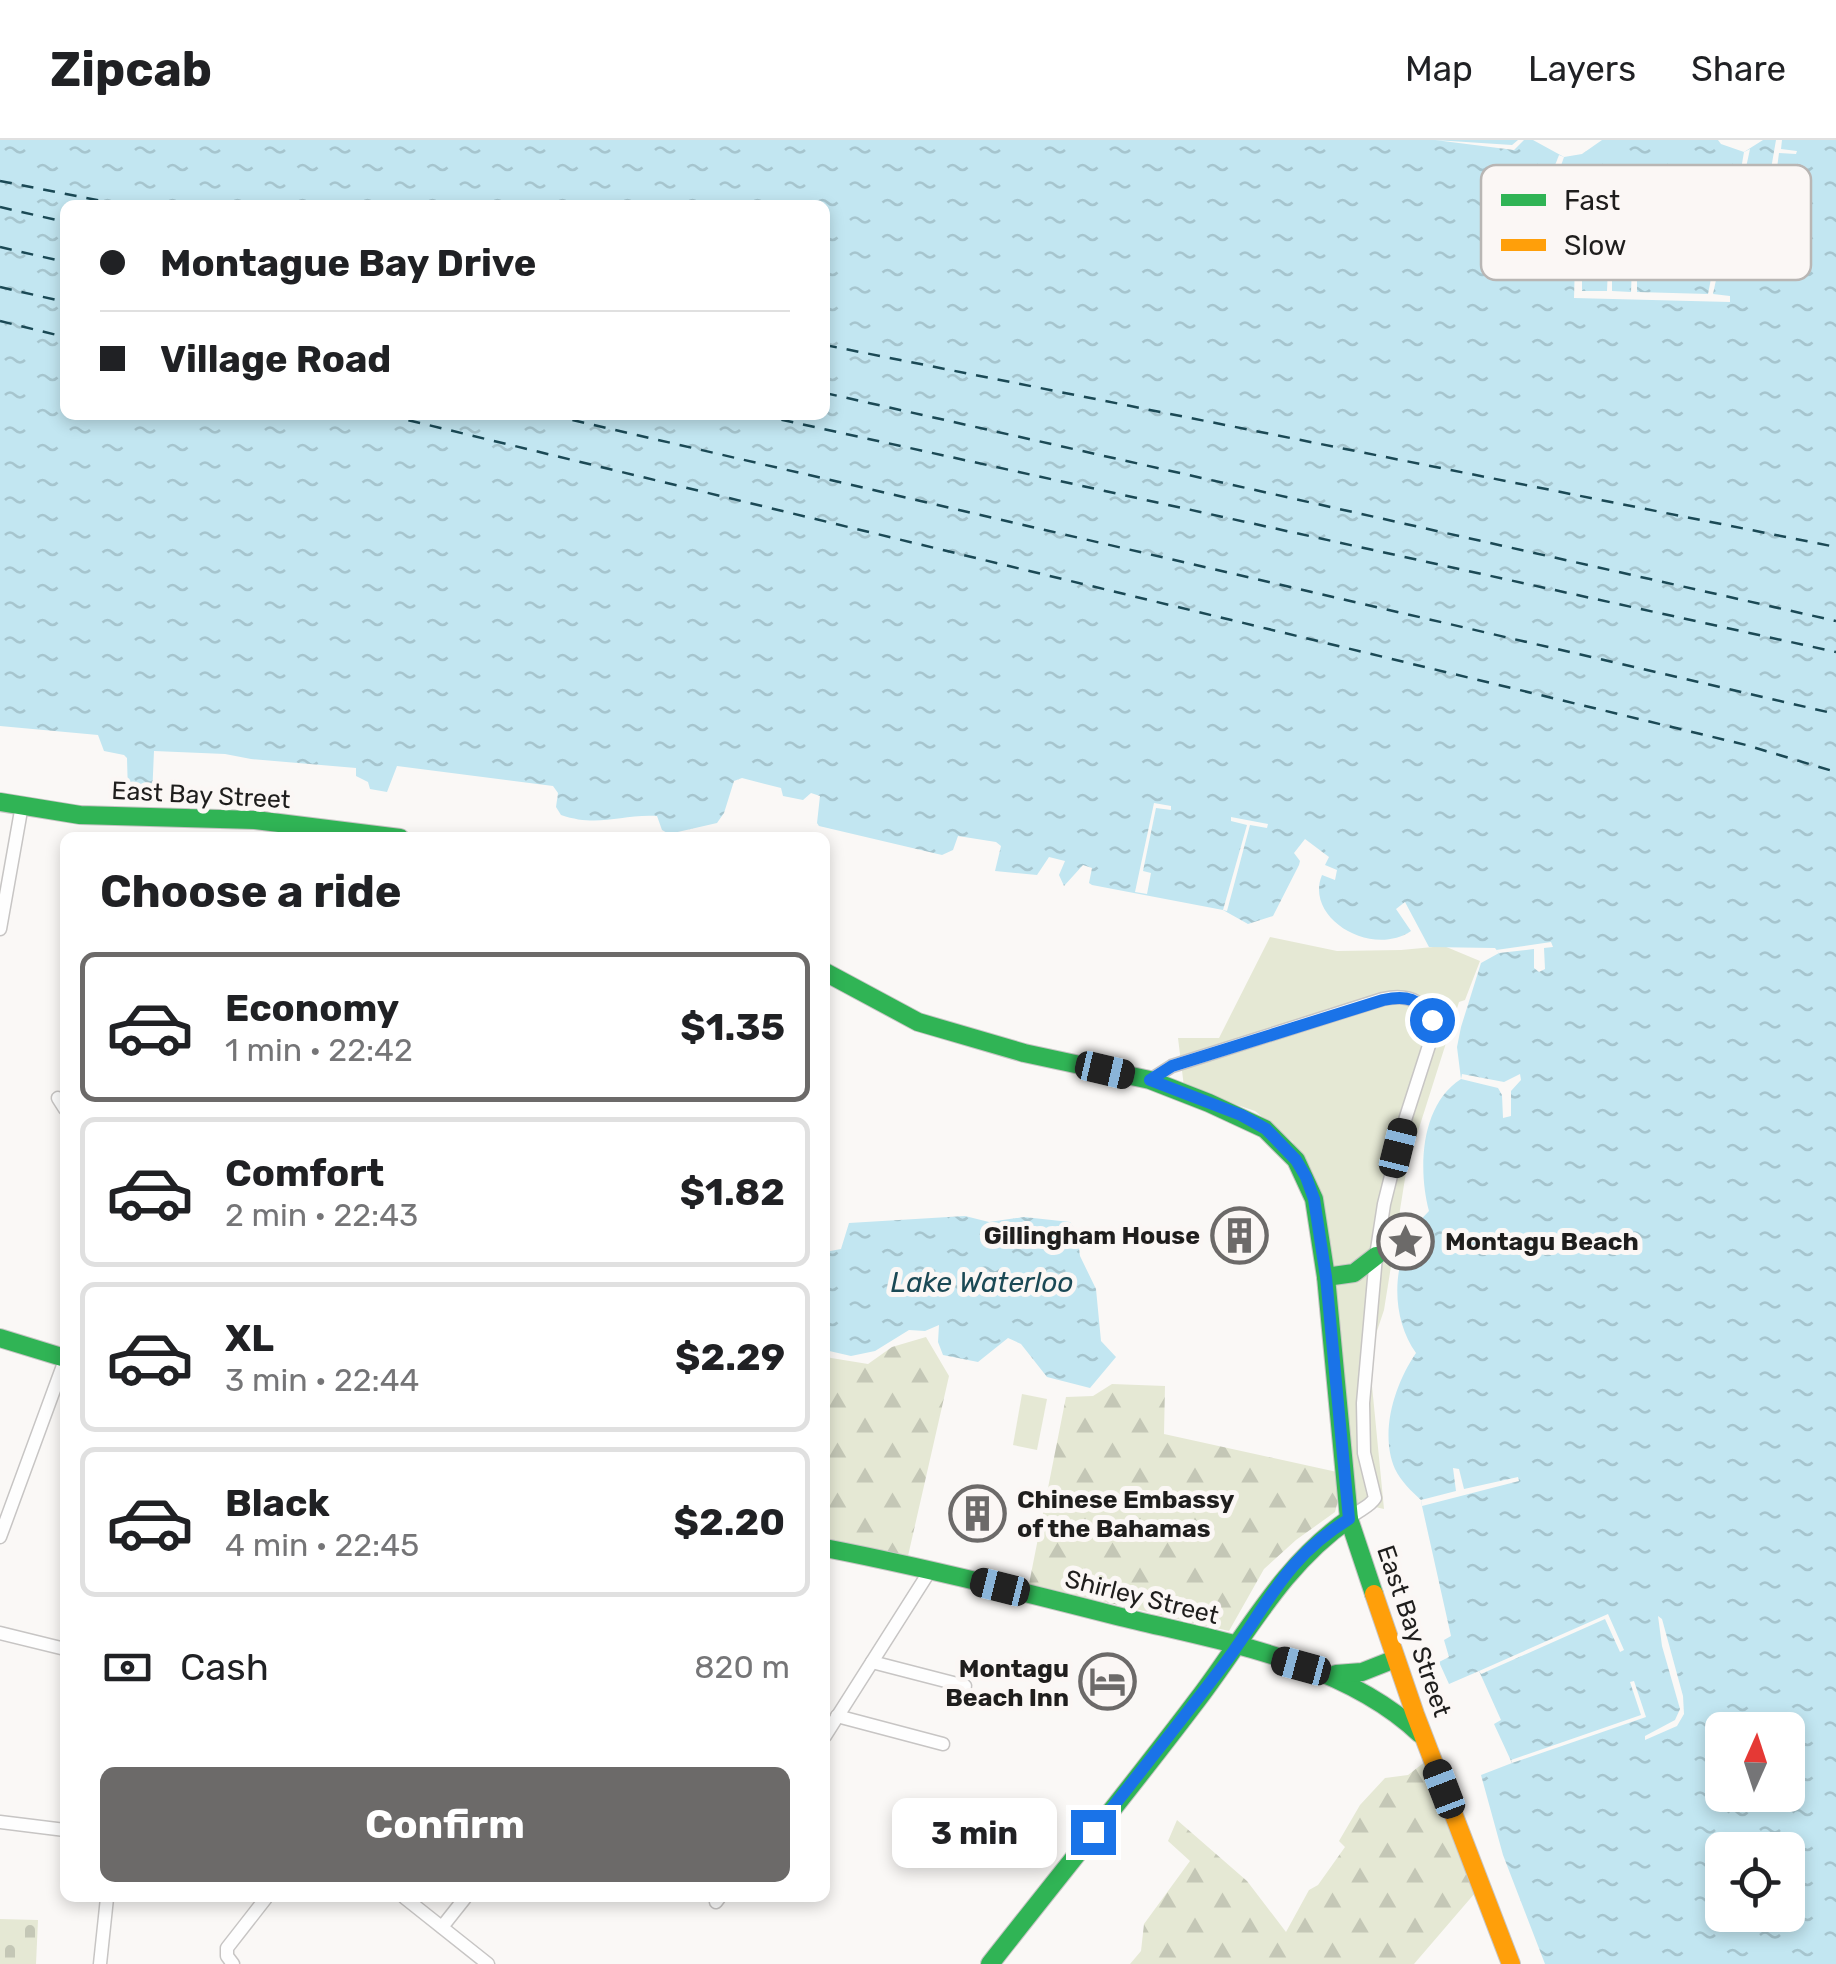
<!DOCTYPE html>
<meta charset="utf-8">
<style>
:root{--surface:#fff;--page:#f2f2f2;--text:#202124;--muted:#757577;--line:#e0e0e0;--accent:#6c6a69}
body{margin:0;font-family:Rubik,sans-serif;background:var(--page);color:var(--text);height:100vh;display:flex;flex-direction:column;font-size:38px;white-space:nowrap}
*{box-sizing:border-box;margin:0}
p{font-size:32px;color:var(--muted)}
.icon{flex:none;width:55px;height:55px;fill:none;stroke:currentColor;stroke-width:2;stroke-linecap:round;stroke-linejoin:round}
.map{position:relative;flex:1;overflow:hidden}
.drawer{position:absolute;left:60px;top:692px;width:770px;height:1070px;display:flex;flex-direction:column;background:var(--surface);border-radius:15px;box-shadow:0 5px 15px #0003}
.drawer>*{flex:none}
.hud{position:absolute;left:60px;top:60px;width:770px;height:220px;border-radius:15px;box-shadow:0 5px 15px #0003;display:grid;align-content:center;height:220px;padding:0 40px;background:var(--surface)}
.needle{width:65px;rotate:3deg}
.buttons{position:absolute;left:1705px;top:1572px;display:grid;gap:20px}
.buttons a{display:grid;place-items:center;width:100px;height:100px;border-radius:15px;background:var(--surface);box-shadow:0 5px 15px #0003;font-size:50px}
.end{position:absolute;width:45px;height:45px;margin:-22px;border:12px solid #1a73e8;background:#fff;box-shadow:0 0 0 5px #fff}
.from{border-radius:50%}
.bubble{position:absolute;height:70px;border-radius:15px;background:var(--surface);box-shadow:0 5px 15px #0003;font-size:32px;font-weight:700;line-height:70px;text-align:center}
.car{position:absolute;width:30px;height:60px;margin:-30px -15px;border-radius:12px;box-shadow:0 0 8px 2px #0007;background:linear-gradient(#222 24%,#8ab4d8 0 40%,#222 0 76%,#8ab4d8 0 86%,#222 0)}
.hud b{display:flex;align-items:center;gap:35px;height:95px;font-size:38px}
.hud b+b{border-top:2px solid var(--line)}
.hud i{width:25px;height:25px;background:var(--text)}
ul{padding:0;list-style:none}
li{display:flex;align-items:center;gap:30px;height:150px;margin:0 20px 15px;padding:0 20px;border:5px solid var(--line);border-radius:15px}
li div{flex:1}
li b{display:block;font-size:38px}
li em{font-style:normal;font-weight:700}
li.active{border-color:var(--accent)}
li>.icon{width:90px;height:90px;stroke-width:1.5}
h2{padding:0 40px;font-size:45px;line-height:120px}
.pay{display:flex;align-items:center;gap:25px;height:110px;padding:0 40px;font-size:38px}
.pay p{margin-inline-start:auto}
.action{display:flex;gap:20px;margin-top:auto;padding:20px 40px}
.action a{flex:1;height:115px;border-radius:15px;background:var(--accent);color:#fff;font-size:40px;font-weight:700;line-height:115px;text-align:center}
header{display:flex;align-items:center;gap:60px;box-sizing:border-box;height:140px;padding:0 50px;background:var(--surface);border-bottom:2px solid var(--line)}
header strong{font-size:48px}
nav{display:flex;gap:55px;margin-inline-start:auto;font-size:35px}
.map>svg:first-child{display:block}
</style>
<header>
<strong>Zipcab</strong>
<nav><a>Map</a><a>Layers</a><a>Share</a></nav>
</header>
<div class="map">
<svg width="1836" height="1824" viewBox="0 0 1836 1824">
<defs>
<pattern id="forest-firs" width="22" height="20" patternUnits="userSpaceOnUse" patternTransform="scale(2.5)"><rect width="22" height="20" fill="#e5e8d4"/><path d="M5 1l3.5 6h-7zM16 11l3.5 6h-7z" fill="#c4c7b6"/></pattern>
<pattern id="cemetery-stones" width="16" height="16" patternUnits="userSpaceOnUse" patternTransform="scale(2.5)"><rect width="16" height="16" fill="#e5e8d4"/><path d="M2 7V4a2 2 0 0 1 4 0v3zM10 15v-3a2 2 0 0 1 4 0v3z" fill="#c4c7b6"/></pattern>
<pattern id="water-ripples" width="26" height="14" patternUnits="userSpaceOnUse" patternTransform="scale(2.5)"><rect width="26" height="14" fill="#c2e6f1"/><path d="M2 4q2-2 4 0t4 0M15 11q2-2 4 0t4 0" fill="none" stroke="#a6c5ce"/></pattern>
</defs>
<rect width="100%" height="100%" fill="#faf8f6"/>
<g fill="url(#forest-firs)">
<polygon points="926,1197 949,1236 908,1416 825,1399 825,1217 868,1224 892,1207"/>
<polygon points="1112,1244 1165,1246 1164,1294 1337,1332 1339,1357 1335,1372 1296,1400 1264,1429 1229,1491 1029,1444 1066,1257 1093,1256"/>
<polygon points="1426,1621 1475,1753 1414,1824 1130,1824 1141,1811 1144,1784 1190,1721 1168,1701 1177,1680 1247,1741 1286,1792 1309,1750 1318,1745 1345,1707 1339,1701 1360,1665 1385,1638 1408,1635"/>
</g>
<polygon fill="url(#cemetery-stones)" points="0,1779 38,1780 36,1824 0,1824"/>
<g fill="#e5e8d4">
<polygon points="1270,797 1337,811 1401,810 1444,806 1480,821 1465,860 1459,862 1407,1026 1384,1170 1369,1215 1384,1369 1353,1362 1332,1128 1293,1002 1255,971 1184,947 1178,898 1219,898"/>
<polygon points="1022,1254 1047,1259 1037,1310 1013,1305"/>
</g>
<g fill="url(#water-ripples)" fill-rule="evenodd">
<path d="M0 0H1533L1564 17 1582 14 1602 0H1718L1721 4 1744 12 1763 0H1836V1824H1545L1503 1715 1481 1635 1512 1623 1494 1584 1501 1580 1479 1531 1449 1544 1439 1522 1449 1517 1444 1500 1451 1496 1422 1366 1421 1360C1411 1351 1401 1341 1395 1329 1379 1292 1395 1244 1416 1213 1387 1172 1392 1107 1429 1071 1418 1030 1420 965 1461 939L1457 907 1461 887 1481 823 1499 813 1495 808 1429 807 1405 762 1396 769 1411 791C1371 818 1304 778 1322 735L1335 740 1337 730 1325 725 1329 717 1305 699 1294 713 1300 721 1299 725 1273 776 1248 784 1223 770 1092 745 1089 743 1092 728 1083 725 1064 746 1059 735 1065 721 1049 717 1037 735 995 731 1001 706 996 702 958 696 953 710 942 715 819 686 817 683 820 656 811 653 803 660 783 656 781 648 742 638 734 641 724 673 717 683 669 694 662 690 657 676C620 674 599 688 561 675L556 667 558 653 553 646 397 626 387 652 370 649 368 642 356 636V628L251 619 225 614 154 611 152 657 128 654 127 618 124 615 104 611 98 595 0 586ZM65 65H825V275H65ZM1722 1590H1788V1655H1722ZM1722 1710H1788V1775H1722Z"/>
<polygon points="965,1076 989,1082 1024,1077 1070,1082 1077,1092 1080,1116 1096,1149 1101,1201 1116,1217 1090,1248 1047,1237 1021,1204 1008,1198 978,1222 943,1215 938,1202 939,1185 925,1191 909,1190 875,1211 851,1216 825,1210 825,1112 841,1109 849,1083"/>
</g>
<g fill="#faf8f6">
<polygon points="1435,0 1512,5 1518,0 1524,0 1514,10"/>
<polygon points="1776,0 1782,0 1781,9 1797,11 1796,14 1779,13 1777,28 1794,30 1794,34 1776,33 1774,48 1791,50 1790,54 1773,52 1770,70 1784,72 1783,77 1763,75"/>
<polygon points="1750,9 1736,74 1730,75 1713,154 1730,156 1730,162 1574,158 1575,122 1582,123 1582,151 1607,151 1608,128 1612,128 1612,151 1631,152 1632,125 1637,125 1637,152 1708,154 1724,73 1631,70 1631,65 1734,70 1744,12"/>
<polygon points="1559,15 1564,17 1545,72 1538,69"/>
<polygon points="1154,663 1171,666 1171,670 1156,668 1143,731 1151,733 1147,754 1135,752"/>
<polygon points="1231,677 1268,684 1267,688 1250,685 1227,771 1223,770 1247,685 1231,681"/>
<polygon points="1551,802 1553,807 1544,808 1545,829 1539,832 1534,828 1534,809 1499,813 1496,810"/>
<polygon points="1462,934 1504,942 1520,934 1521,940 1511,951 1511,976 1503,978 1502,955 1498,948 1461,939"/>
<polygon points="1453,1328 1459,1329 1464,1349 1518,1337 1519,1341 1422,1366 1421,1360 1456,1351"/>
<polygon points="1608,1474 1624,1510 1620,1512 1605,1479 1481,1534 1479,1531"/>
<polygon points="1658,1476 1662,1479 1683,1556 1684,1574 1677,1586 1645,1600 1645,1596 1675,1580 1680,1569 1662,1506"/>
<polygon points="1634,1541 1646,1577 1512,1623 1511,1620 1641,1575 1630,1542"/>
</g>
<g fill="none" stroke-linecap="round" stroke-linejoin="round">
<g stroke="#1b4955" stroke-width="2.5" stroke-dasharray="12 10" stroke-linecap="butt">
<polyline points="0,41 122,65"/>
<polyline points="0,67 65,82"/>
<polyline points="0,107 65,122"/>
<polyline points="0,147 65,162"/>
<polyline points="0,181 65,197"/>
<polyline points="825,205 1836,407"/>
<polyline points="825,253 1836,481"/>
<polyline points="387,275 1746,605 1836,632"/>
<polyline points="551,275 1836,574"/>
<polyline points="760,275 1836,512"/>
</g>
<defs>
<g id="street">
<polyline points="0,789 22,665"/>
<path d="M1150 940 1172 926 1383 859C1411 853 1430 863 1433 893L1405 980 1384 1064 1376 1116 1363 1263 1364 1313 1375 1358C1369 1368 1357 1370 1349 1379"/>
<polyline points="58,958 65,969"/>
<polyline points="0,1397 65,1220"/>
<polyline points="0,1493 65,1509"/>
<polyline points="872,1522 965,1546"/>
<polyline points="837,1576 943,1604"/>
<polyline points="825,1596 931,1429"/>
<polyline points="0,1682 65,1690"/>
<polyline points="405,1758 488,1824"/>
<polyline points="716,1762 719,1758"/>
<polyline points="442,1787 465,1758"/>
<polyline points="100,1824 107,1758"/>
<polyline points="233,1824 227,1816 227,1808 266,1758"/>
</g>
<g id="fast">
<polyline points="0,662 80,675 255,680 400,698"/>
<polyline points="825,832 918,882 1024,913 1150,940 1209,963 1265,989 1296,1020 1314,1059 1326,1137 1349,1379 1374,1454"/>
<polyline points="1326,1137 1354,1133 1376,1116"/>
<polyline points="0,1198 65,1218"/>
<path d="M825 1408C923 1427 1020 1451 1117 1476 1218 1501 1342 1520 1420 1594"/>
<polyline points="1336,1534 1362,1532 1395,1519"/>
<path d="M990 1824C1059 1736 1130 1649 1198 1559 1246 1496 1282 1425 1349 1379"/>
</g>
<polyline id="slow" points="1374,1454 1415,1574 1511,1824"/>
</defs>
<use href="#street" stroke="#c7c5c4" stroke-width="15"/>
<use href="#fast" stroke="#c7c5c4" stroke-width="20"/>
<use href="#slow" stroke="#c7c5c4" stroke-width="20"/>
<use href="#street" stroke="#fefefe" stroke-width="12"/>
<use href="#fast" stroke="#30b455" stroke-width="18"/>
<use href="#slow" stroke="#ff9f0a" stroke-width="18"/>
</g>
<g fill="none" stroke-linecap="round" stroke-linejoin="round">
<path stroke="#1a73e8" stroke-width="12" d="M1093 1692C1137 1636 1182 1580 1225 1523 1268 1465 1284 1419 1349 1379L1326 1137 1314 1059 1306 1037 1296 1020 1266 989 1241 975 1150 940 1172 926 1383 860C1406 855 1420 858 1432 880"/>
</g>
<defs>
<symbol id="building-ring" viewBox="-11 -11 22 22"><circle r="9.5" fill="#fbf7f5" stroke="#6c6a69" stroke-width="1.5"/><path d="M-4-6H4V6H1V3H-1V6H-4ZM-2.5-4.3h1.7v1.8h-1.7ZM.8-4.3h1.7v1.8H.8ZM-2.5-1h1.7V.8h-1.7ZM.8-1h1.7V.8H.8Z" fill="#6c6a69"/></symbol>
<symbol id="sight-ring" viewBox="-11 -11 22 22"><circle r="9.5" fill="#fbf7f5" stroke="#6c6a69" stroke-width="1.5"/><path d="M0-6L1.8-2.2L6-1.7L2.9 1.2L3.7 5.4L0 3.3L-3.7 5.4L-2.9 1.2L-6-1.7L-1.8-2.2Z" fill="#6c6a69"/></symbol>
<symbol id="hotel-ring" viewBox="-11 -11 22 22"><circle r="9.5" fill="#fbf7f5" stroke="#6c6a69" stroke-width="1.5"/><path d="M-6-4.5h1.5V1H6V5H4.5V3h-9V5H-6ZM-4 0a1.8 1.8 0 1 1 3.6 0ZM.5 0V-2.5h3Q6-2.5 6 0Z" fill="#6c6a69"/></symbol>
</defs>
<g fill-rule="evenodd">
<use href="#building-ring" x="1208" y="1064" width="63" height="63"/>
<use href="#sight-ring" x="1374" y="1070" width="63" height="63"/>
<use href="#building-ring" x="946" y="1342" width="63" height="63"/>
<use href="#hotel-ring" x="1076" y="1510" width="63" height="63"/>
</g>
<g text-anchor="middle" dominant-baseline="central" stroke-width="10" stroke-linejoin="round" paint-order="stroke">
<g font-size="25" fill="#1f1e1d" stroke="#fbf7f5">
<text transform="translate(201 655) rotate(3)">East Bay Street</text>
<text transform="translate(1142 1457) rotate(14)">Shirley Street</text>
<text transform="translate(1414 1491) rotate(71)">East Bay Street</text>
</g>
<g font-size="25" font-weight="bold" fill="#1f1e1d" stroke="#fbf7f5" text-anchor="end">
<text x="1200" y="1095">Gillingham House</text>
<text x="1445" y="1101" text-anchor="start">Montagu Beach</text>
<text x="1017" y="1359" text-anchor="start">Chinese Embassy<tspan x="1017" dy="29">of the Bahamas</tspan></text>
<text x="1069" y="1528">Montagu<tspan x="1069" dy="29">Beach Inn</tspan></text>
</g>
<g font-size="28" font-style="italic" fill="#1b4955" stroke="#fbf7f5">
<text x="982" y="1142">Lake Waterloo</text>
</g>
</g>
<rect x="1481" y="25" width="330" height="115" rx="15" fill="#fbf7f5" stroke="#b9b6b4" stroke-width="2.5"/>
<rect x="1501" y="54" width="45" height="12" fill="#30b455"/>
<rect x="1501" y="99" width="45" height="12" fill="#ff9f0a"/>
<g font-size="28" fill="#1f1e1d">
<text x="1564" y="70">Fast</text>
<text x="1564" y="115">Slow</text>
</g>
</svg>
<div class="buttons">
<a><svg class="needle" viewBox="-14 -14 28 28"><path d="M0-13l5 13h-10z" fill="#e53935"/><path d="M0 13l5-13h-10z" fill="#757577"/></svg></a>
<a><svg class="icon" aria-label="locate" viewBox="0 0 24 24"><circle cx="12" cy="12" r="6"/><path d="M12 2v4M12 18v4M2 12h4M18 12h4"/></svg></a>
</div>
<i class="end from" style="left:1432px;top:880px"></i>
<i class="end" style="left:1093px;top:1692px"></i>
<div class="bubble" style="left:892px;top:1658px;width:165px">3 min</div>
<i class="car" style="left:1105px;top:930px;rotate:103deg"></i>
<i class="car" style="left:1398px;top:1008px;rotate:14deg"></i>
<i class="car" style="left:1000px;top:1447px;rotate:284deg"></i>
<i class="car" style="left:1301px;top:1526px;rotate:285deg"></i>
<i class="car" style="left:1444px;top:1649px;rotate:339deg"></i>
<div class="hud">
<b><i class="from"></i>Montague Bay Drive</b>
<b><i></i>Village Road</b>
</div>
<section class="drawer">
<h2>Choose a ride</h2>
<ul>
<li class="active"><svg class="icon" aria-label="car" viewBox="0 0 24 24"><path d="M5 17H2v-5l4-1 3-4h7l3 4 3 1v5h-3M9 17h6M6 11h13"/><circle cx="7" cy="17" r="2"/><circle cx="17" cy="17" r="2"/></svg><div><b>Economy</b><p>1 min · 22:42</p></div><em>$1.35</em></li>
<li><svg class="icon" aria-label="car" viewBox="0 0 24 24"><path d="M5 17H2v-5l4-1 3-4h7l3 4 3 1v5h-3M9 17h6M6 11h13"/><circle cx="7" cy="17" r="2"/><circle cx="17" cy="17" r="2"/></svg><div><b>Comfort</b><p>2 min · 22:43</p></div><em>$1.82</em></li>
<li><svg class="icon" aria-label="car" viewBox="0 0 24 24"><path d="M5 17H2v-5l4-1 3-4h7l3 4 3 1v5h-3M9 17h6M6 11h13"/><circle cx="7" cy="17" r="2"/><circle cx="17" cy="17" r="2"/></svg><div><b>XL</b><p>3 min · 22:44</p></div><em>$2.29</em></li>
<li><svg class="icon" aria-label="car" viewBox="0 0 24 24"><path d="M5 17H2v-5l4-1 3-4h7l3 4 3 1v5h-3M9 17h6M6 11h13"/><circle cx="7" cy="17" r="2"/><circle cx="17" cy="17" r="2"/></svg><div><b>Black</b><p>4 min · 22:45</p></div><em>$2.20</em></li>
</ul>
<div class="pay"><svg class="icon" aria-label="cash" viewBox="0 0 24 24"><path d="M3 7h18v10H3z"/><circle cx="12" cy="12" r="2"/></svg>Cash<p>820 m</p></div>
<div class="action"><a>Confirm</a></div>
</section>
</div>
